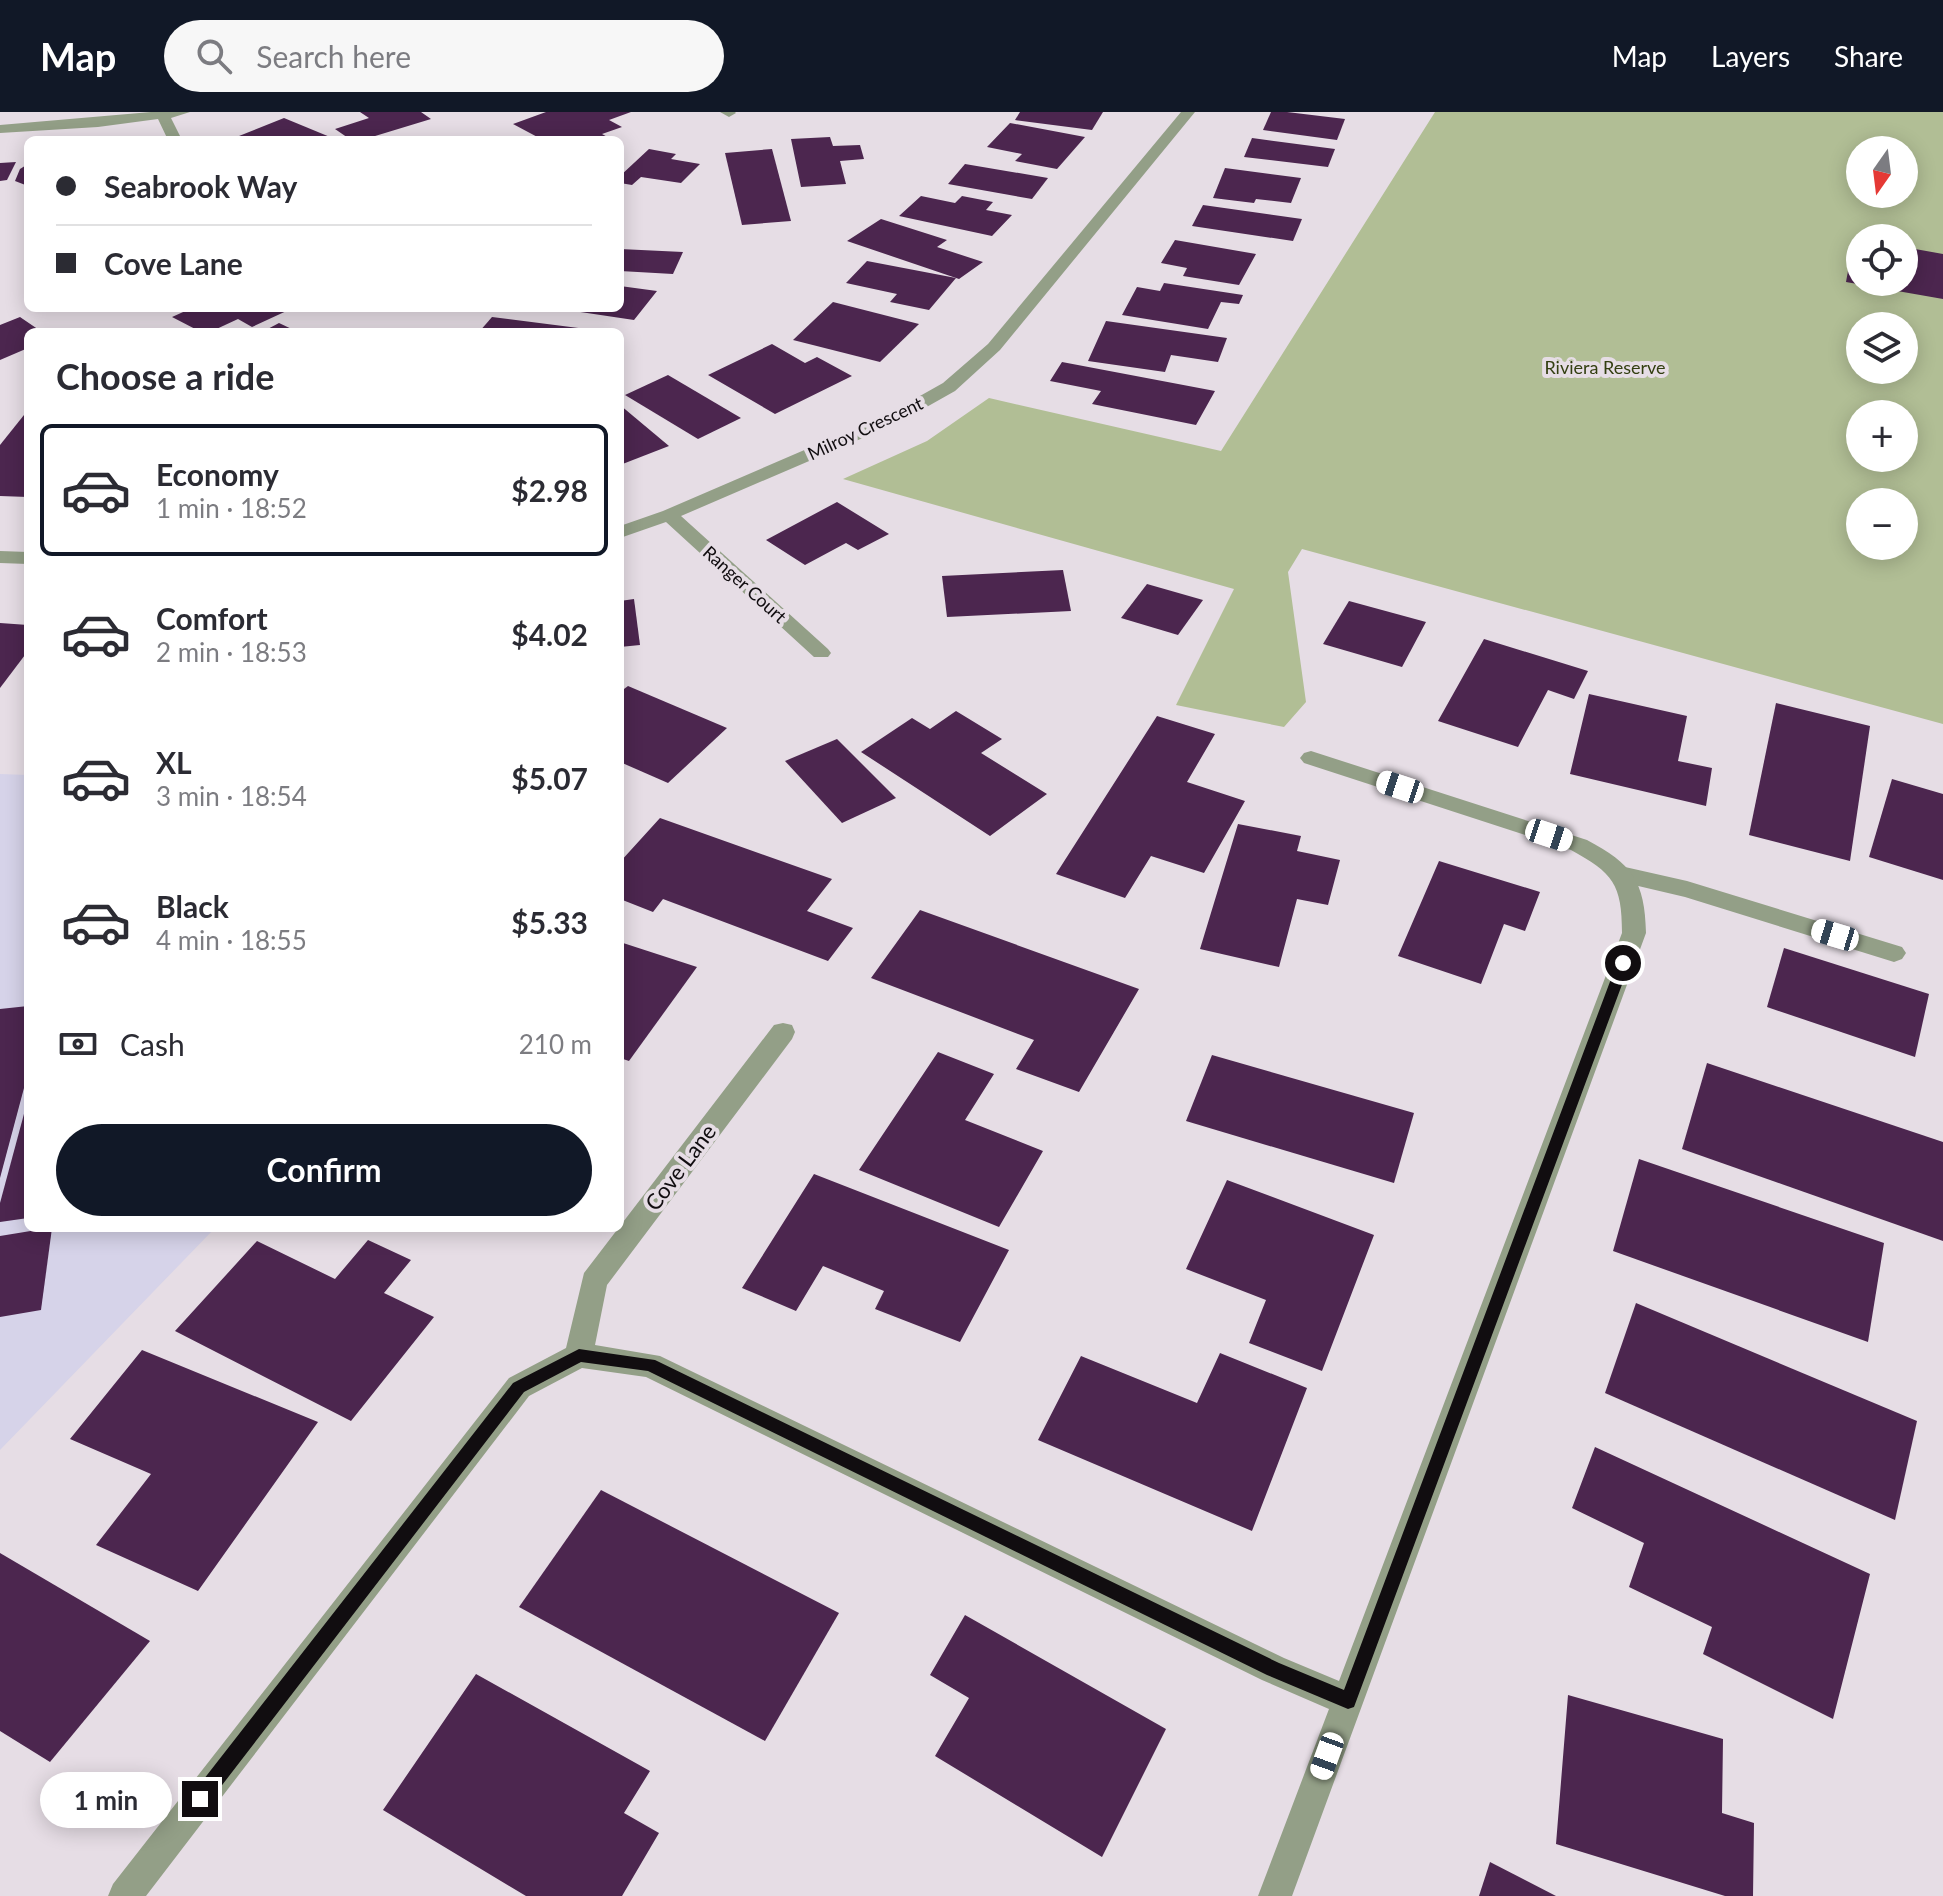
<!DOCTYPE html>
<meta charset="utf-8">
<style>
:root{--surface:#fff;--page:#f7f7f7;--text:#2b2b33;--muted:#7c7c81;--line:#e1e1e2;--accent:#111827}
body{margin:0;font-family:Lato,sans-serif;background:var(--page);color:var(--text);height:100vh;display:flex;flex-direction:column;font-size:30px;white-space:nowrap}
*{box-sizing:border-box;margin:0}
p{font-size:26px;color:var(--muted)}
.icon{flex:none;width:44px;height:44px;fill:none;stroke:currentColor;stroke-width:2;stroke-linecap:round;stroke-linejoin:round}
.map{position:relative;flex:1;overflow:hidden}
.sheet{position:absolute;left:24px;top:216px;width:600px;height:904px;display:flex;flex-direction:column;background:var(--surface);border-radius:12px;box-shadow:0 4px 20px #0003}
.sheet>*{flex:none}
.guide{position:absolute;left:24px;top:24px;width:600px;height:176px;border-radius:12px;box-shadow:0 4px 20px #0003;display:grid;align-content:center;height:176px;padding:0 32px;background:var(--surface)}
.needle{width:52px;rotate:194deg}
.controls{position:absolute;left:1846px;top:24px;display:grid;gap:16px}
.controls a{display:grid;place-items:center;width:72px;height:72px;border-radius:50%;background:var(--surface);box-shadow:0 4px 20px #0003;font-size:40px}
.end{position:absolute;width:36px;height:36px;margin:-18px;border:10px solid #110d10;background:#fff;box-shadow:0 0 0 4px #fff}
.from{border-radius:50%}
.bubble{position:absolute;height:56px;border-radius:28px;background:var(--surface);box-shadow:0 4px 20px #0003;font-size:26px;font-weight:700;line-height:56px;text-align:center}
.car{position:absolute;width:24px;height:48px;margin:-24px -12px;border-radius:10px;box-shadow:0 0 6px 2px #0007;background:linear-gradient(#fff 24%,#345 0 40%,#fff 0 76%,#345 0 86%,#fff 0)}
.guide b{display:flex;align-items:center;gap:28px;height:76px;font-size:30px}
.guide b+b{border-top:2px solid var(--line)}
.guide i{width:20px;height:20px;background:var(--text)}
ul{padding:0;list-style:none}
li{display:flex;align-items:center;gap:24px;height:132px;margin:0 16px 12px;padding:0 16px;border:4px solid transparent;border-radius:12px}
li div{flex:1}
li b{display:block;font-size:30px}
li em{font-style:normal;font-weight:700}
li.on{border-color:var(--accent)}
li>.icon{width:72px;height:72px;stroke-width:1.5}
h2{padding:0 32px;font-size:36px;line-height:96px}
.pay{display:flex;align-items:center;gap:20px;height:88px;padding:0 32px;font-size:30px}
.pay p{margin-inline-start:auto}
.primary-button{display:flex;gap:16px;margin-top:auto;padding:16px 32px}
.primary-button a{flex:1;height:92px;border-radius:48px;background:var(--accent);color:#fff;font-size:32px;font-weight:700;line-height:92px;text-align:center}
header{display:flex;align-items:center;gap:48px;box-sizing:border-box;height:112px;padding:0 40px;background:var(--accent);color:#fff}
header strong{font-size:38px}
nav{display:flex;gap:44px;margin-inline-start:auto;font-size:28px}
.search{width:560px;height:72px;background:var(--page);display:flex;align-items:center;gap:20px;box-sizing:border-box;padding:0 28px;border-radius:44px;color:var(--muted);font-size:30px}
.map>svg:first-child{display:block}
</style>
<header>
<strong>Map</strong>
<div class="search"><svg class="icon" aria-label="search" viewBox="0 0 24 24"><circle cx="10" cy="10" r="6"/><path d="M15 15l6 6"/></svg>Search here</div>
<nav><a>Map</a><a>Layers</a><a>Share</a></nav>
</header>
<div class="map">
<svg width="1943" height="1784" viewBox="0 0 1943 1784">
<rect width="100%" height="100%" fill="#e6dde5"/>
<polygon fill="#d6d3e9" points="0,662 28,663 28,1116 215,1116 0,1338"/>
<path fill="#b1be95" fill-rule="evenodd" d="M1435 0H1943V612L1302 437 1288 460 1306 590 1284 615 1176 593 1234 477 843 367 927 329 989 286 1221 339ZM1860 38H1904V82H1860ZM1860 126H1904V170H1860ZM1860 214H1904V258H1860ZM1860 302H1904V346H1860ZM1860 390H1904V434H1860Z"/>
<g fill="#4c264f">
<polygon points="360,0 421,0 431,7 362,28 351,28 335,17 369,6"/>
<polygon points="546,0 631,0 609,8 622,15 602,22 613,28 543,28 513,12"/>
<polygon points="1020,0 1103,0 1092,18 1015,8"/>
<polygon points="1271,0 1287,0 1345,7 1337,28 1263,18"/>
<polygon points="284,6 330,25 323,28 247,28 239,24"/>
<polygon points="1010,11 1085,25 1057,57 1015,49 1022,42 987,35"/>
<polygon points="830,25 833,34 860,33 864,47 840,49 846,72 801,75 791,27"/>
<polygon points="1252,26 1335,37 1328,55 1244,45"/>
<polygon points="649,37 676,42 671,47 700,52 681,71 641,65 632,73 620,71 620,64"/>
<polygon points="772,37 791,109 742,113 725,41"/>
<polygon points="16,50 7,68 0,69 0,51"/>
<polygon points="28,52 28,74 15,69 20,57"/>
<polygon points="965,52 1048,66 1032,87 948,72"/>
<polygon points="1225,56 1301,66 1291,91 1256,87 1254,91 1213,86"/>
<polygon points="921,84 955,91 962,84 993,90 986,98 1012,103 992,124 899,104"/>
<polygon points="1203,93 1302,107 1293,129 1192,114"/>
<polygon points="881,107 947,128 937,135 983,150 959,167 847,129"/>
<polygon points="1854,126 1860,127 1860,170 1904,170 1904,135 1943,142 1943,187 1846,170"/>
<polygon points="1175,128 1256,142 1239,173 1183,164 1187,156 1161,151"/>
<polygon points="620,137 683,140 673,162 620,159"/>
<polygon points="867,149 956,166 929,198 890,190 897,182 846,171"/>
<polygon points="1164,171 1243,183 1239,192 1221,190 1208,217 1122,203 1137,175 1160,179"/>
<polygon points="620,174 657,179 634,208 567,198 620,196"/>
<polygon points="833,190 919,212 880,250 793,228"/>
<polygon points="192,196 293,196 252,215 238,207 210,220 201,220 172,205"/>
<polygon points="20,205 42,220 28,220 28,236 0,248 0,213"/>
<polygon points="492,205 594,218 594,220 479,220"/>
<polygon points="1106,209 1227,226 1218,250 1171,243 1165,260 1088,249"/>
<polygon points="279,211 298,220 262,220"/>
<polygon points="772,232 805,251 817,245 852,264 775,302 708,263"/>
<polygon points="1062,250 1215,279 1196,313 1092,292 1101,279 1050,269"/>
<polygon points="668,263 741,306 698,327 625,283"/>
<polygon points="620,293 669,334 620,353"/>
<polygon points="28,298 28,385 0,384 0,333"/>
<polygon points="837,390 889,422 858,438 846,431 805,453 766,428"/>
<polygon points="1063,458 1071,499 947,505 942,464"/>
<polygon points="1147,472 1203,488 1178,523 1121,506"/>
<polygon points="634,487 640,533 620,535 620,489"/>
<polygon points="1349,489 1426,510 1402,555 1323,532"/>
<polygon points="0,511 28,513 28,539 0,576"/>
<polygon points="1484,527 1588,559 1574,587 1548,578 1518,635 1438,609"/>
<polygon points="628,574 727,616 668,671 620,650 620,580"/>
<polygon points="1589,582 1687,604 1678,649 1712,656 1706,694 1570,662"/>
<polygon points="1776,591 1870,614 1850,749 1749,723"/>
<polygon points="956,599 1002,627 981,641 1047,682 990,724 861,640 912,606 930,617"/>
<polygon points="1157,604 1215,622 1187,670 1245,689 1204,761 1151,744 1125,786 1056,762"/>
<polygon points="837,627 896,686 842,711 785,649"/>
<polygon points="1892,667 1943,682 1943,768 1869,745"/>
<polygon points="660,706 832,767 807,799 853,816 828,849 663,787 653,800 620,787 620,750"/>
<polygon points="1238,712 1301,724 1297,739 1340,748 1328,793 1297,787 1279,855 1200,837"/>
<polygon points="1439,749 1540,780 1525,819 1504,812 1481,872 1398,844"/>
<polygon points="920,798 1139,877 1079,980 1016,957 1034,928 871,866"/>
<polygon points="620,830 697,855 629,949 620,946"/>
<polygon points="1784,836 1929,882 1915,945 1767,895"/>
<polygon points="28,894 28,961 0,1066 0,897"/>
<polygon points="938,940 994,962 965,1008 1043,1039 999,1115 859,1058"/>
<polygon points="1212,943 1414,1001 1394,1071 1186,1009"/>
<polygon points="1707,951 1943,1030 1943,1129 1682,1037"/>
<polygon points="28,987 28,1106 0,1110 0,1091"/>
<polygon points="1639,1047 1884,1131 1868,1230 1613,1139"/>
<polygon points="814,1062 1009,1138 960,1230 875,1197 884,1179 823,1154 796,1199 742,1176"/>
<polygon points="1227,1068 1374,1123 1322,1259 1249,1231 1266,1188 1186,1157"/>
<polygon points="49,1116 52,1116 41,1198 0,1205 0,1124"/>
<polygon points="368,1128 411,1148 384,1181 434,1205 351,1309 175,1219 257,1129 335,1167"/>
<polygon points="1636,1191 1917,1309 1895,1408 1605,1281"/>
<polygon points="142,1238 318,1310 198,1479 96,1433 151,1362 70,1327"/>
<polygon points="1220,1241 1307,1276 1252,1419 1038,1328 1081,1244 1197,1291"/>
<polygon points="1595,1335 1870,1462 1833,1607 1703,1542 1712,1515 1629,1475 1644,1431 1572,1396"/>
<polygon points="601,1378 839,1501 765,1629 519,1495"/>
<polygon points="0,1441 150,1529 50,1650 0,1619"/>
<polygon points="965,1503 1166,1617 1102,1745 935,1644 969,1586 930,1563"/>
<polygon points="476,1562 650,1659 624,1701 659,1721 622,1784 526,1784 383,1698"/>
<polygon points="1568,1583 1723,1627 1722,1701 1754,1711 1753,1784 1725,1784 1556,1732"/>
<polygon points="1490,1750 1556,1784 1479,1784"/>
</g>
<g fill="none" stroke-linecap="round" stroke-linejoin="round">
<polygon fill="#939f87" fill-rule="evenodd" points="1625,755 1687,769 1902,835 1906,841 1902,847 1894,850 1685,785 1617,769 1614,763 1617,757"/>
<g fill="#939f87" fill-rule="evenodd">
<polygon points="151,0 190,0 171,6 182,28 168,28 158,7 98,15 0,21 0,13"/>
<polygon points="720,0 735,0 736,1 729,5"/>
<polygon points="1181,0 1195,0 1000,238 955,279 900,310 681,404 828,537 831,541 828,545 814,545 666,410 620,426 620,414 663,399 888,302 943,271 988,232"/>
<polygon points="0,439 28,440 28,452 0,451"/>
<path d="M1311 639 1587 728C1632 752 1645 769 1646 821L1292 1784H1258L1329 1597 1262 1568 646 1265 582 1256 529 1284 146 1784H108L113 1772 509 1266 566 1236 584 1161 774 913 783 911 792 913 795 920 792 927 607 1173 595 1233 660 1244 1284 1546 1339 1569 1622 821C1622 772 1613 761 1571 738L1304 651 1300 646 1304 641Z"/>
</g>
</g>
<polygon fill="#110d10" points="1623,846 1630,851 1354,1595 1348,1597 1267,1563 648,1259 581,1250 524,1280 206,1694 200,1696 193,1694 191,1687 193,1681 513,1271 579,1237 655,1248 1279,1551 1344,1578 1617,851"/>
<g text-anchor="middle" dominant-baseline="central" stroke-width="8" stroke-linejoin="round" paint-order="stroke">
<g font-size="18" fill="#323e10" stroke="#e6dde5">
<text x="1605" y="255">Riviera Reserve</text>
</g>
<g font-size="18" fill="#110d10" stroke="#e6dde5">
<text transform="translate(865 316) rotate(-25)">Milroy Crescent</text>
<text transform="translate(745 472) rotate(42)">Ranger Court</text>
</g>
<g font-size="22" fill="#110d10" stroke="#e6dde5">
<text transform="translate(680 1055) rotate(-53)">Cove Lane</text>
</g>
</g>
</svg>
<div class="controls">
<a><svg class="needle" viewBox="-14 -14 28 28"><path d="M0-13l5 13h-10z" fill="#e53935"/><path d="M0 13l5-13h-10z" fill="#7c7c81"/></svg></a>
<a><svg class="icon" aria-label="locate" viewBox="0 0 24 24"><circle cx="12" cy="12" r="6"/><path d="M12 2v4M12 18v4M2 12h4M18 12h4"/></svg></a>
<a><svg class="icon" aria-label="layers" viewBox="0 0 24 24"><path d="M12 4l9 5-9 5-9-5zM3 14l9 5 9-5"/></svg></a>
<a>+</a>
<a>−</a>
</div>
<i class="end from" style="left:1623px;top:851px"></i>
<i class="end" style="left:200px;top:1687px"></i>
<div class="bubble" style="left:40px;top:1660px;width:132px">1 min</div>
<i class="car" style="left:1400px;top:675px;rotate:288deg"></i>
<i class="car" style="left:1549px;top:723px;rotate:108deg"></i>
<i class="car" style="left:1835px;top:823px;rotate:287deg"></i>
<i class="car" style="left:1327px;top:1644px;rotate:200deg"></i>
<div class="guide">
<b><i class="from"></i>Seabrook Way</b>
<b><i></i>Cove Lane</b>
</div>
<section class="sheet">
<h2>Choose a ride</h2>
<ul>
<li class="on"><svg class="icon" aria-label="car" viewBox="0 0 24 24"><path d="M5 17H2v-5l4-1 3-4h7l3 4 3 1v5h-3M9 17h6M6 11h13"/><circle cx="7" cy="17" r="2"/><circle cx="17" cy="17" r="2"/></svg><div><b>Economy</b><p>1 min · 18:52</p></div><em>$2.98</em></li>
<li><svg class="icon" aria-label="car" viewBox="0 0 24 24"><path d="M5 17H2v-5l4-1 3-4h7l3 4 3 1v5h-3M9 17h6M6 11h13"/><circle cx="7" cy="17" r="2"/><circle cx="17" cy="17" r="2"/></svg><div><b>Comfort</b><p>2 min · 18:53</p></div><em>$4.02</em></li>
<li><svg class="icon" aria-label="car" viewBox="0 0 24 24"><path d="M5 17H2v-5l4-1 3-4h7l3 4 3 1v5h-3M9 17h6M6 11h13"/><circle cx="7" cy="17" r="2"/><circle cx="17" cy="17" r="2"/></svg><div><b>XL</b><p>3 min · 18:54</p></div><em>$5.07</em></li>
<li><svg class="icon" aria-label="car" viewBox="0 0 24 24"><path d="M5 17H2v-5l4-1 3-4h7l3 4 3 1v5h-3M9 17h6M6 11h13"/><circle cx="7" cy="17" r="2"/><circle cx="17" cy="17" r="2"/></svg><div><b>Black</b><p>4 min · 18:55</p></div><em>$5.33</em></li>
</ul>
<div class="pay"><svg class="icon" aria-label="cash" viewBox="0 0 24 24"><path d="M3 7h18v10H3z"/><circle cx="12" cy="12" r="2"/></svg>Cash<p>210 m</p></div>
<div class="primary-button"><a>Confirm</a></div>
</section>
</div>
